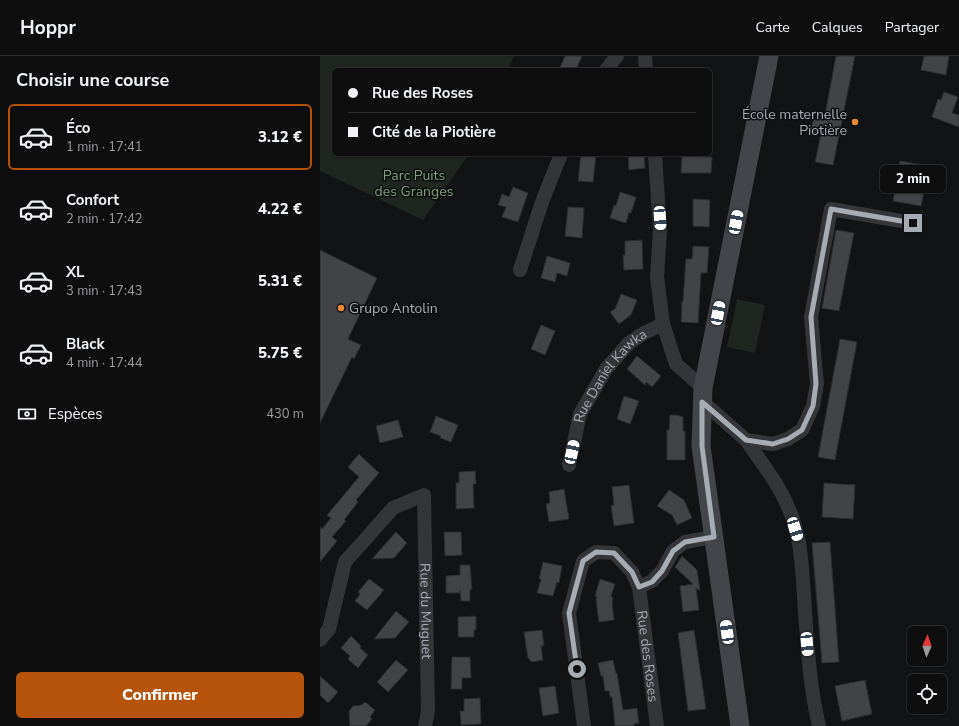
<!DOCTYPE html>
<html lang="fr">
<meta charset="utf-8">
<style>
:root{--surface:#0e0e0f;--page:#1c1c1d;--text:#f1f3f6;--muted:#9b9c9e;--line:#2e2e2f;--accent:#b45309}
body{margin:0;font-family:"Nunito Sans",sans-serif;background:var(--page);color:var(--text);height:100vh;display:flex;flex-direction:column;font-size:15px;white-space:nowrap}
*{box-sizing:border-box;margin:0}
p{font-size:13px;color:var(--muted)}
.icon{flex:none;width:22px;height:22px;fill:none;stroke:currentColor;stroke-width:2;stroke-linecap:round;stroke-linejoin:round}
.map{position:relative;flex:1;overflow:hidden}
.side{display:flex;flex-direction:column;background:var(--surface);width:320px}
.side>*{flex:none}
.banner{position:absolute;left:12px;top:12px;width:380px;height:88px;border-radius:6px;box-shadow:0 1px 3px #0004,0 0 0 1px var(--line);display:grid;align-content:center;height:88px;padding:0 16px;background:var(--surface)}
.needle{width:26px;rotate:3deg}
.fabs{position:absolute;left:587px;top:570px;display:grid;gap:8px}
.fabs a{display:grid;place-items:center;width:40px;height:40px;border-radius:6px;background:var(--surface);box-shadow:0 1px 3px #0004,0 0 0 1px var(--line);font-size:20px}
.end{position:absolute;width:18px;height:18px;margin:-9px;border:5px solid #a5acb4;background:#111;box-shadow:0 0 0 2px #111}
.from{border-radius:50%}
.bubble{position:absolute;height:28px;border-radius:6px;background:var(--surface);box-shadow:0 1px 3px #0004,0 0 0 1px var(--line);font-size:13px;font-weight:800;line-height:28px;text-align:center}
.car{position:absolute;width:12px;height:24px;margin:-12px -6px;border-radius:5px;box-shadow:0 0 3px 1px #0007;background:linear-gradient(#fff 24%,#345 0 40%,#fff 0 76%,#345 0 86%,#fff 0)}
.banner b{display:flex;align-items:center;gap:14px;height:38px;font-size:15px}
.banner b+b{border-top:1px solid var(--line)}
.banner i{width:10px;height:10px;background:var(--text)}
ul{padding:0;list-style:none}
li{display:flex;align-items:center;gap:12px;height:66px;margin:0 8px 6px;padding:0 8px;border:2px solid transparent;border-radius:6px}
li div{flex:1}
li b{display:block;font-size:15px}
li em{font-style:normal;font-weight:800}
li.selected{border-color:var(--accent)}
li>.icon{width:36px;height:36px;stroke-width:1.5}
h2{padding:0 16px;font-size:18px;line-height:48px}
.pay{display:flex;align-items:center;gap:10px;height:44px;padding:0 16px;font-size:15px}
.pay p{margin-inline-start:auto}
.cta{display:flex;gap:8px;margin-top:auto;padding:8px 16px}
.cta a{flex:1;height:46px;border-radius:6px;background:var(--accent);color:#fff;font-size:16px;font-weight:800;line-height:46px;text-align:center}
header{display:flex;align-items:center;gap:24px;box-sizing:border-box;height:56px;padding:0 20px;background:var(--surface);border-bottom:1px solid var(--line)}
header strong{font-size:19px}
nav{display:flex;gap:22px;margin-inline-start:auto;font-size:14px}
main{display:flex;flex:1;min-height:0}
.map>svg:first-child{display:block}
</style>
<header>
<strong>Hoppr</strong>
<nav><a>Carte</a><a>Calques</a><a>Partager</a></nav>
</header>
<main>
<section class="side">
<h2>Choisir une course</h2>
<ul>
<li class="selected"><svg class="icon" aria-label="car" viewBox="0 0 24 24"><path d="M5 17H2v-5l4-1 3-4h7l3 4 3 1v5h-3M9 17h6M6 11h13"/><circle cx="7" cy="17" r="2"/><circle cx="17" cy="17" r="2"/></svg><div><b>Éco</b><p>1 min · 17:41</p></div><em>3.12 €</em></li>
<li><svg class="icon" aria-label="car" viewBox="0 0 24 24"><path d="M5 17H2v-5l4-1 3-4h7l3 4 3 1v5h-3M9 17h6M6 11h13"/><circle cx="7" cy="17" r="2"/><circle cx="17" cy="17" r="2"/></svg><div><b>Confort</b><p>2 min · 17:42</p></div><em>4.22 €</em></li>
<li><svg class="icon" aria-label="car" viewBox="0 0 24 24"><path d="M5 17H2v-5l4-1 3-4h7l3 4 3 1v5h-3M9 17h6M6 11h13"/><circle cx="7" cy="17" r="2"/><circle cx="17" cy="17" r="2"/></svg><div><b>XL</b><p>3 min · 17:43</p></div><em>5.31 €</em></li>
<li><svg class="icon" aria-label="car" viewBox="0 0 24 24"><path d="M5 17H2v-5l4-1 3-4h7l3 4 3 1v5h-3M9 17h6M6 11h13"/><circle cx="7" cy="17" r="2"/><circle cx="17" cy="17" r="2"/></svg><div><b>Black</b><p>4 min · 17:44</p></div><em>5.75 €</em></li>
</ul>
<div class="pay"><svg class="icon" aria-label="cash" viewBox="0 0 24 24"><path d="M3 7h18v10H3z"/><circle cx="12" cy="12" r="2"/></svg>Espèces<p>430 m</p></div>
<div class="cta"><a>Confirmer</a></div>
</section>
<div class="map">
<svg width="639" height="670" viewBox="0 0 639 670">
<rect width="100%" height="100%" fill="#121314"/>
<g fill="#1f261f">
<polygon points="0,0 194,0 188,14 14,14 14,98 149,98 103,164 0,115"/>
<polygon points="417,243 445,249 435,297 407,291"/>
</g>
<g fill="#414347" stroke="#2c2d30">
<polygon points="245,0 262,0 256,14 239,14"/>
<polygon points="516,0 535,0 513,109 495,106 501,78 489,75 494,63 504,64"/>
<polygon points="604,0 629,0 626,19 601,14"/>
<polygon points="624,36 638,41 632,57 639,59 639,71 612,61 618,43 621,44"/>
<polygon points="261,98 276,98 273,126 258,125"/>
<polygon points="308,98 324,98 325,112 309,114"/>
<polygon points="362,100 392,101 391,117 361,117"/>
<polygon points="580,105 609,110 601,150 573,145"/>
<polygon points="193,131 208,137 198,166 182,161 186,151 178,149 182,138 189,141"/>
<polygon points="300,136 316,141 311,157 309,156 306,167 290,162 294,149 296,150"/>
<polygon points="373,143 390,144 389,171 373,170"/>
<polygon points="248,151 264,152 262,182 245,180"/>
<polygon points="516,174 534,177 519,255 502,252"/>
<polygon points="322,184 323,213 304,214 303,199 305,199 305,185"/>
<polygon points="373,190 389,191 387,217 381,217 378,267 361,266 362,245 363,245 366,203 372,203"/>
<polygon points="0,194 57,222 28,283 41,289 34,303 32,301 0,367"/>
<polygon points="227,200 250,207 247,220 237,217 235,226 221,222"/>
<polygon points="301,238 317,244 311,259 299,268 290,256 295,253"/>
<polygon points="221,269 235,275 225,299 211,293"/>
<polygon points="520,283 537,286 515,404 498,401"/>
<polygon points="317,300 341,320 332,331 326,326 325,329 307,313"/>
<polygon points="304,340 319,345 310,368 297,363"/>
<polygon points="350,359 356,359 363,361 363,375 365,375 365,404 347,404 347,374 349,374"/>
<polygon points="116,360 138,369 131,386 120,382 121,380 110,376"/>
<polygon points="78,364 83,381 60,387 56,370"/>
<polygon points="39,398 59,417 36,444 38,446 24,464 26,465 12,481 17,485 0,506 0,471 2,473 11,462 7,459 39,421 28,411"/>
<polygon points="155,415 156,428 153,428 154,452 136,453 136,427 139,427 139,416"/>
<polygon points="504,427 535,429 533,463 502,461"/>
<polygon points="309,429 314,467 294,470 291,450 294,449 292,431"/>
<polygon points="244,433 249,463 229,466 226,448 230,447 229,436"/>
<polygon points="349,434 364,444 372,462 357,469 352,459 337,450"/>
<polygon points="76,476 87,487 74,502 52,503"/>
<polygon points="124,476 141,476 142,499 125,500"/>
<polygon points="510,486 519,606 502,607 492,487"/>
<polygon points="362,500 377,514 380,535 376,532 379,554 363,556 360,530 373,528 355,511"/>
<polygon points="223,506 242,510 239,527 237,526 233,540 217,537 221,523 219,523"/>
<polygon points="140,509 150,509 152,533 150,534 150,545 141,545 140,534 140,537 126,537 126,520 140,519"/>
<polygon points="49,523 64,534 47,554 35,545 40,538 38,536"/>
<polygon points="280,523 295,528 291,540 293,542 292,547 294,564 279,566 276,544 277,541 275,540"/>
<polygon points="76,555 89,566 75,582 54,583"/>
<polygon points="156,560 156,574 154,574 154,581 138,581 138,561"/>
<polygon points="222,574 224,590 221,590 223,604 212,606 208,602 204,576"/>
<polygon points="374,574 386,653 368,655 358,577"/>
<polygon points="31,580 41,590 40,592 48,599 38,612 28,603 30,600 21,592"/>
<polygon points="132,601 150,601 151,622 142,622 142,633 131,633"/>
<polygon points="76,604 88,614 68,636 57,626"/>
<polygon points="293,604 296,618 297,617 303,654 317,652 319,667 314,668 314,670 295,670 292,641 290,641 289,635 285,635 283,620 281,620 278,607"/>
<polygon points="0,620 18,636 8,647 0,639"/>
<polygon points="545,624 552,658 522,665 515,630"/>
<polygon points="235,630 239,657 223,660 219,632"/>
<polygon points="160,642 161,668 141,669 140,655 144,655 144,643"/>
<polygon points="45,646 55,654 50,661 52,663 46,670 30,670 29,655 33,650 42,649"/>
</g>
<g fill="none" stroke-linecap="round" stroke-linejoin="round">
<g stroke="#343539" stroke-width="14">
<polyline points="325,0 326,14"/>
<polyline points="286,14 297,0"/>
<polyline points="335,98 340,175 337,221 343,268"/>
<polyline points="200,214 222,146 241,98"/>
<polyline points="383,346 426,384 453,388 468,383 482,374 493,350 497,328 491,261 511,153 593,167"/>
<path d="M426 384C441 406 458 427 468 451 481 478 482 510 484 540 487 584 489 628 499 670"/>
<path id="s1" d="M249 409 260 358 286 313 309 287 324 277 343 268 356 308 383 332"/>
<polyline points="319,531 332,525 342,515 353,495 365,486 393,481"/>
<path id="s2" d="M0 584 9 573 25 506 73 452 104 439 108 655 105 670"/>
<path id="s3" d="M264 670 249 557 263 505 276 496 294 497 312 516 319 531 337 670"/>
</g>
<polyline stroke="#424549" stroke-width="19" points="420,670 381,390 383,332 449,0"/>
</g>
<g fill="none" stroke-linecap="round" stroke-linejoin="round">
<polyline stroke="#a5acb4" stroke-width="5" points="257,613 249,557 263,505 276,496 294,497 312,516 319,531 332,526 342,515 353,495 365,486 394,481 382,390 382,346 426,384 453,388 468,383 482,374 493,350 496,328 491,261 511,153 593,167"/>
</g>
<g fill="#e88b37" stroke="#0d0e0f" stroke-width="1.5">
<circle cx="535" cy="66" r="4"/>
<circle cx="21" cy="252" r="4"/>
</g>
<g text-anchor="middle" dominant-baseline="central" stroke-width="3" stroke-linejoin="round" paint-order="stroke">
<g font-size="14" fill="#a5acb4" stroke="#0d0e0f" text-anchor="end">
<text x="527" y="58">École maternelle<tspan x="527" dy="16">Piotière</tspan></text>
<text x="29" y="252" text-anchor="start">Grupo Antolin</text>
</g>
<g font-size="14" fill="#819e7c" stroke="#0d0e0f">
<text x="94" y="119">Parc Puits<tspan x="94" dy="16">des Granges</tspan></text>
</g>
<g font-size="14" fill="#a5acb4" stroke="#0d0e0f">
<text stroke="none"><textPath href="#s1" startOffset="101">Rue Daniel Kawka</textPath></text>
<text stroke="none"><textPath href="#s2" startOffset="305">Rue du Muguet</textPath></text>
<text stroke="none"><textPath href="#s3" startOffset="314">Rue des Roses</textPath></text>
</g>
</g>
</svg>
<div class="fabs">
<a><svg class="needle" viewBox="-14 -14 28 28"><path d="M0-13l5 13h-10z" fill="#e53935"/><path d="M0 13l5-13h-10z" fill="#9b9c9e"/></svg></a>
<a><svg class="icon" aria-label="locate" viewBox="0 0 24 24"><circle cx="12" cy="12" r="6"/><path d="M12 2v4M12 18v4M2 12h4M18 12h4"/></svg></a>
</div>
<i class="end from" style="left:257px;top:613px"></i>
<i class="end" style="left:593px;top:167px"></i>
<div class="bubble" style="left:560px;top:109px;width:66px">2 min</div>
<i class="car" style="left:340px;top:162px;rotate:176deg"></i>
<i class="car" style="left:416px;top:166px;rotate:11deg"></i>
<i class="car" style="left:398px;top:257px;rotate:11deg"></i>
<i class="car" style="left:252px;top:396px;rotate:12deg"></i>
<i class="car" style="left:475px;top:473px;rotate:163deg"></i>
<i class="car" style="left:407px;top:576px;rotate:352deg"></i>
<i class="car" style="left:487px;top:588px;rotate:175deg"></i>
<div class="banner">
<b><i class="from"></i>Rue des Roses</b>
<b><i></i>Cité de la Piotière</b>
</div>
</div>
</main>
